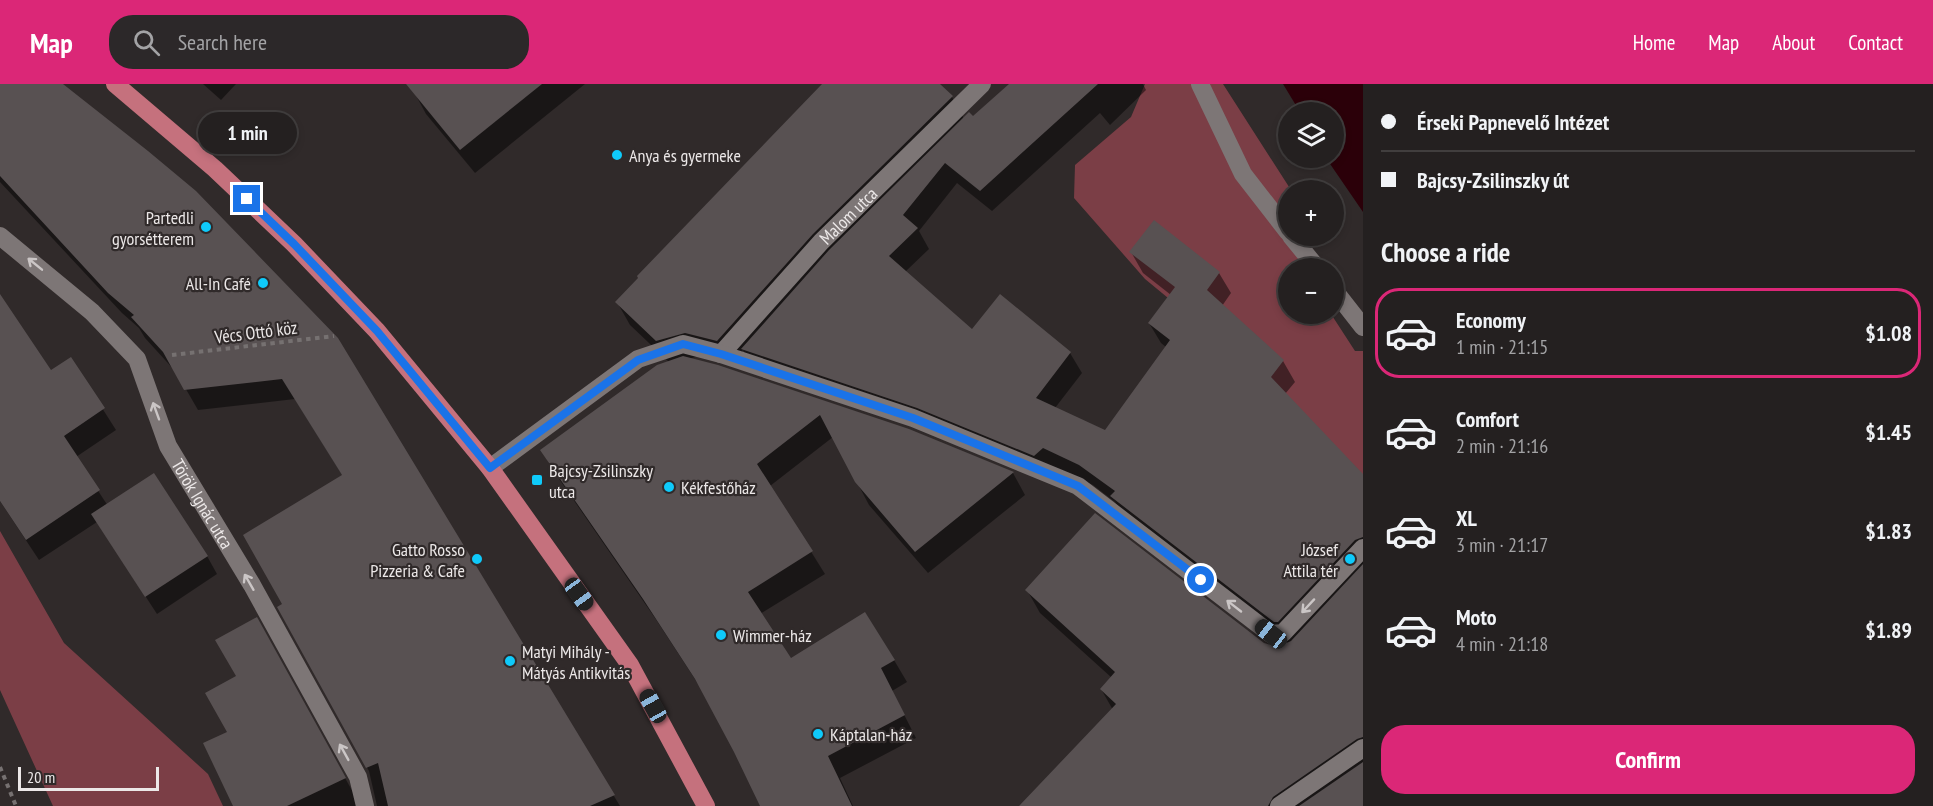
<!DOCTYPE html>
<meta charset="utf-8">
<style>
:root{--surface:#242020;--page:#2c2829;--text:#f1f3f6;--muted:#a3a3a5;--line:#413e3e;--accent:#db2777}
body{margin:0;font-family:"PT Sans Narrow",sans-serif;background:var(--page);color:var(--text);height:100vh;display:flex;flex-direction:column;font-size:22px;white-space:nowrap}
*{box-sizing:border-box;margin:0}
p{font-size:20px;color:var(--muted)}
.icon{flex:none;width:33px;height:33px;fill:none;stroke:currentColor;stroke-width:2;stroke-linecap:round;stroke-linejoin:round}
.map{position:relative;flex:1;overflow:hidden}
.side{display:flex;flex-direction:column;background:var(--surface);width:570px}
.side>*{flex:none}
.top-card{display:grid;align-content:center;height:132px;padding:0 18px;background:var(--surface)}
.controls{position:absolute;left:1278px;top:18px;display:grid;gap:12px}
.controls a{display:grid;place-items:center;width:66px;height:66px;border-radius:50%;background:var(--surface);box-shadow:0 3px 9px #0003,0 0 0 2px var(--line);font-size:30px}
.scale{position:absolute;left:18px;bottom:15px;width:141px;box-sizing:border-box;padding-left:6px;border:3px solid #ece8e8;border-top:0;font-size:16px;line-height:21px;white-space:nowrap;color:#ece8e8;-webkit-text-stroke:4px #302a2a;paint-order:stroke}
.end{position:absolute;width:27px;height:27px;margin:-14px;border:8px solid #1a73e8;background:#fff;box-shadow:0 0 0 3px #fff}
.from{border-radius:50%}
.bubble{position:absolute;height:42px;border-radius:21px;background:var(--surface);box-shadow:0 3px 9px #0003,0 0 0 2px var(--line);font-size:20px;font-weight:700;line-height:42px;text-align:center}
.car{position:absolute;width:18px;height:36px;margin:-18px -9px;border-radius:8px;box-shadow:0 0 4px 2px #0007;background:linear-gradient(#222 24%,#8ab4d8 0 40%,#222 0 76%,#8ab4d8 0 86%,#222 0)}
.top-card b{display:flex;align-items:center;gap:21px;height:57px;font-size:22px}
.top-card b+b{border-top:2px solid var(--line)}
.top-card i{width:15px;height:15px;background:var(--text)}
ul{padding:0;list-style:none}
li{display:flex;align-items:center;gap:18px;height:90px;margin:0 12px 9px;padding:0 6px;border:3px solid transparent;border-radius:24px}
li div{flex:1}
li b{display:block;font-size:22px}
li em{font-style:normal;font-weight:700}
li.selected{border-color:var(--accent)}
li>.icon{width:54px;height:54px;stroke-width:1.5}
h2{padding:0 18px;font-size:27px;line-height:72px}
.action{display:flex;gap:12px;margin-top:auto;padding:12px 18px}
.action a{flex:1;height:69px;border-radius:24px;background:var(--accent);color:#fff;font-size:24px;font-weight:700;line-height:69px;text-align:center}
header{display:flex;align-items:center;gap:36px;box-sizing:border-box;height:84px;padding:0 30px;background:var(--accent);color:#fff}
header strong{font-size:28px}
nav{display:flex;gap:33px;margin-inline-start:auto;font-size:21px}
.search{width:420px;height:54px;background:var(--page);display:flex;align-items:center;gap:15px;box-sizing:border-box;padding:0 21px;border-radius:24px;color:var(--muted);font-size:22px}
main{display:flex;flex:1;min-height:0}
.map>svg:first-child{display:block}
</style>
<header>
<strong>Map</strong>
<div class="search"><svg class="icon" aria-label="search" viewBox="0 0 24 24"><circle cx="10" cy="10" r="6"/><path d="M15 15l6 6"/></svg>Search here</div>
<nav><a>Home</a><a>Map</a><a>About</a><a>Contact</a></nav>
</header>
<main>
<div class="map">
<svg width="1363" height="722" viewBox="0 0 1363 722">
<rect width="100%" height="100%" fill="#302a2a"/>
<g fill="#7b3e46">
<polygon points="1145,0 1223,0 1291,106 1288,106 1288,152 1309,152 1317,184 1288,184 1288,230 1331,230 1355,267 1363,267 1363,444 1213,251 1145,195 1074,114 1075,81 1131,33"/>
<polygon points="0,447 64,559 208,690 223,722 53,722 0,606"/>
</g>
<polygon fill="#2b0009" points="1283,0 1363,0 1363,128 1326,74 1334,74 1334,28 1300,28"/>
<g fill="#0007">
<polygon points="0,0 61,0 337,255 620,722 377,722 369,687 279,523 284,520 343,392 295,315 198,326 176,288 145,254 139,244 122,229 0,98"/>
<polygon points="203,0 236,0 221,16"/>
<polygon points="421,0 585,0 475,89 426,30 413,6"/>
<polygon points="825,0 938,0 952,13 964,35 973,34 1011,0 1143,0 1146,6 1110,41 1100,29 992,127 957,99 919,147 929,165 905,188 972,247 1070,269 1082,289 1055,324 1105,348 1166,263 1161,259 1149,239 1171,211 1143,189 1131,168 1219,189 1231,209 1222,222 1283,277 1295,298 1285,310 1363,391 1363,722 1019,722 1026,717 1113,626 1101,605 1112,594 1040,529 1027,506 1271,563 1289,560 1124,433 1115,418 1093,401 1055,384 754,285 743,266 731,280 699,272 688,275 909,346 1013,389 1025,411 928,489 869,421 833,353 770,402 825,490 760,530 791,576 894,576 907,598 892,607 916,654 840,694 853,722 762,722 736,668 704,609 657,537 555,389 542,367 669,278 630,241 617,218"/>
<polygon points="0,213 50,288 71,275 116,346 76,373 108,422 207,472 217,490 157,530 97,438 39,476 0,417"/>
<polygon points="268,556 359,719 359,722 235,722 205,660 230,649 238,593"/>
</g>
<g fill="#585152">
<polygon points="0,0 63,0 148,67 196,107 338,254 615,711 590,722 388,722 378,679 366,684 277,523 282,520 243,451 342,391 282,295 184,306 163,268 131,233 134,231 108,209 0,92"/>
<polygon points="406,0 542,0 460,66"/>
<polygon points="822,0 940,0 953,12 813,150 717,257 685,249 656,257 615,218 638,194 637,192"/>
<polygon points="1009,0 1098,0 980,107 945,79 903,131 918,144 889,172 972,245 1000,210 1071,268 1036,314 1105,346 1170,256 1148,239 1175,203 1129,168 1154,136 1220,188 1207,206 1284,276 1271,293 1363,390 1363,453 1355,456 1278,538 1274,538 1110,412 1115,407 1079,381 1043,364 1034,372 917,324 741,265 829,166 969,28 973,32"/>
<polygon points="0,210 51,286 71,273 105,324 64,352 100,406 26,456 0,417"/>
<polygon points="683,272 718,281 909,345 1014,388 915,468 855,398 820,331 757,380 813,467 748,508 791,574 865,528 895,576 881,584 905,631 828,672 852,722 760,722 734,668 695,595 643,515 540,366 657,281"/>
<polygon points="154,389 208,472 145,513 91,430"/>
<polygon points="1095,429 1264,559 1271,561 1284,560 1291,557 1363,480 1363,653 1357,655 1273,713 1268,722 1019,722 1116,620 1100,605 1115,588 1025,506"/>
<polygon points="257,533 346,694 287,722 233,722 203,659 227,648 205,609 236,592 215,556"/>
<polygon points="1363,678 1363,722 1299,722"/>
</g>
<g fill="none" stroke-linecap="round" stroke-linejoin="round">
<g stroke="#767171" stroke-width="4" stroke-dasharray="4.5 4.5" stroke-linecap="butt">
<polyline points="172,271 334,252"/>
<polyline points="0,683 16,722"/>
</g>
<g stroke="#7d7676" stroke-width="18">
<polyline points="1200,0 1243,90 1288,148"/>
<path id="s1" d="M0 152 92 228 137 275 168 362 252 501 358 693 365 722"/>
<polyline points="1291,152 1317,184"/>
<polyline points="1334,206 1363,243"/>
<path id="s2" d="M721 270 821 158 982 0"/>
<polyline points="490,384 638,275 683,260 721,270 913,334 1078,402 1271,550 1283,549 1363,464"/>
<polyline points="1279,722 1363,664"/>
</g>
<polyline stroke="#c5717d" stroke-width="18" points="115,0 215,85 294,160 377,247 490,384 630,581 706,722"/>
</g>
<defs><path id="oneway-shaft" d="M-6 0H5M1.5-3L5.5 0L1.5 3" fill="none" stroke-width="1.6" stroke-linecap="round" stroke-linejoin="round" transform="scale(1.5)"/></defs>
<g stroke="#cbc6c6">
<use href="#oneway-shaft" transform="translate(35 180) rotate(-141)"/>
<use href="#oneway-shaft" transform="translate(156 327) rotate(-110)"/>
<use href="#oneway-shaft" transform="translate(249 498) rotate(-120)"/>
<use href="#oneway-shaft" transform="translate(1234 522) rotate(-142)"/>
<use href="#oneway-shaft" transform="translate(1308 522) rotate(133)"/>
<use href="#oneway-shaft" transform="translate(344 668) rotate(-119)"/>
</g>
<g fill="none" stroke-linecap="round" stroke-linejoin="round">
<polyline stroke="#1a73e8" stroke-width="8" points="247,115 294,160 377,247 490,384 638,276 683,260 721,270 913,334 1078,402 1201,496"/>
</g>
<g fill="#0fcafa" stroke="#302a2a" stroke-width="2">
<circle cx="617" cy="71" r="6"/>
<circle cx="206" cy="143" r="6"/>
<circle cx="263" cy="199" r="6"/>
<rect x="531" y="390" width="12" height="12" rx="3"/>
<circle cx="669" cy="403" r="6"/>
<circle cx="477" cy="475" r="6"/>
<circle cx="1350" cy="475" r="6"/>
<circle cx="721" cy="551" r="6"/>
<circle cx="510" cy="577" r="6"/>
<circle cx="818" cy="650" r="6"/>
</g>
<g text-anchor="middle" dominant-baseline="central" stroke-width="4.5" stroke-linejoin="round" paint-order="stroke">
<g font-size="18" fill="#ece8e8" stroke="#302a2a" text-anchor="start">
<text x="629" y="71">Anya és gyermeke</text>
<text x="194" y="133" text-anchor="end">Partedli<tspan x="194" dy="21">gyorsétterem</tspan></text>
<text x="251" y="199" text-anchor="end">All-In Café</text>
<text x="549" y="386">Bajcsy-Zsilinszky<tspan x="549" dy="21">utca</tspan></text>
<text x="681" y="403">Kékfestőház</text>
<text x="465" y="465" text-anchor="end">Gatto Rosso<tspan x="465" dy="21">Pizzeria &amp; Cafe</tspan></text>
<text x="1338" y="465" text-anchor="end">József<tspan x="1338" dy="21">Attila tér</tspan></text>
<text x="733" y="551">Wimmer-ház</text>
<text x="522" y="567">Matyi Mihály -<tspan x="522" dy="21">Mátyás Antikvitás</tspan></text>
<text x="830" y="650">Káptalan-ház</text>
</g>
<g font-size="18" fill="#ece8e8" stroke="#302a2a">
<text stroke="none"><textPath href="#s2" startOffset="188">Malom utca</textPath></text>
<text transform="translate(256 248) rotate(-7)">Vécs Ottó köz</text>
<text stroke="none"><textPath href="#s1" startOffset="344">Török Ignác utca</textPath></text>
</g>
</g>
</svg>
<div class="controls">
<a><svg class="icon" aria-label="layers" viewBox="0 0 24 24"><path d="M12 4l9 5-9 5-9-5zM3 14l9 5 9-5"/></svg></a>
<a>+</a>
<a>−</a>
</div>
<div class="scale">20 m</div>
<i class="end from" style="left:1201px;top:496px"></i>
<i class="end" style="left:247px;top:115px"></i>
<div class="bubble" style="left:198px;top:28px;width:99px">1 min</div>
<i class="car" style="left:579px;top:510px;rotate:144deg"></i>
<i class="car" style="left:1271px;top:550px;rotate:308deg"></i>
<i class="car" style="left:653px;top:622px;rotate:331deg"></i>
</div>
<section class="side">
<div class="top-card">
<b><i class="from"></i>Érseki Papnevelő Intézet</b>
<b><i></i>Bajcsy-Zsilinszky út</b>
</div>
<h2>Choose a ride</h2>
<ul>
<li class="selected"><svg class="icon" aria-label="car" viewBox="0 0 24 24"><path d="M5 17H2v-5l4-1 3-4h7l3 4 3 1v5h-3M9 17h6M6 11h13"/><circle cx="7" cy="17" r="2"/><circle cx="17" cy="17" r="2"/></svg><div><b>Economy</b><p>1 min · 21:15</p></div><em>$1.08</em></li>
<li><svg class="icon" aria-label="car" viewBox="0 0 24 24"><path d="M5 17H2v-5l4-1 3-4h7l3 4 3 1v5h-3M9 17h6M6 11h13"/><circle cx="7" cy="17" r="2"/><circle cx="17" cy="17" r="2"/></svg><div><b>Comfort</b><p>2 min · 21:16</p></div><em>$1.45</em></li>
<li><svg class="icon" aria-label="car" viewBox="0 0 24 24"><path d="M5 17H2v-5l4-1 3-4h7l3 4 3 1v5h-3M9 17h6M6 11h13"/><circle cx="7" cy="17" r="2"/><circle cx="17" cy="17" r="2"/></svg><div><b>XL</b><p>3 min · 21:17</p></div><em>$1.83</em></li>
<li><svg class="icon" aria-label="car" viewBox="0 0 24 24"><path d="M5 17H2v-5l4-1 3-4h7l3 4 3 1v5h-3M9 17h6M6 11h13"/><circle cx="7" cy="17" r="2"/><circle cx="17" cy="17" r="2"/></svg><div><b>Moto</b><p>4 min · 21:18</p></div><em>$1.89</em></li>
</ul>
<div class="action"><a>Confirm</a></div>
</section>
</main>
